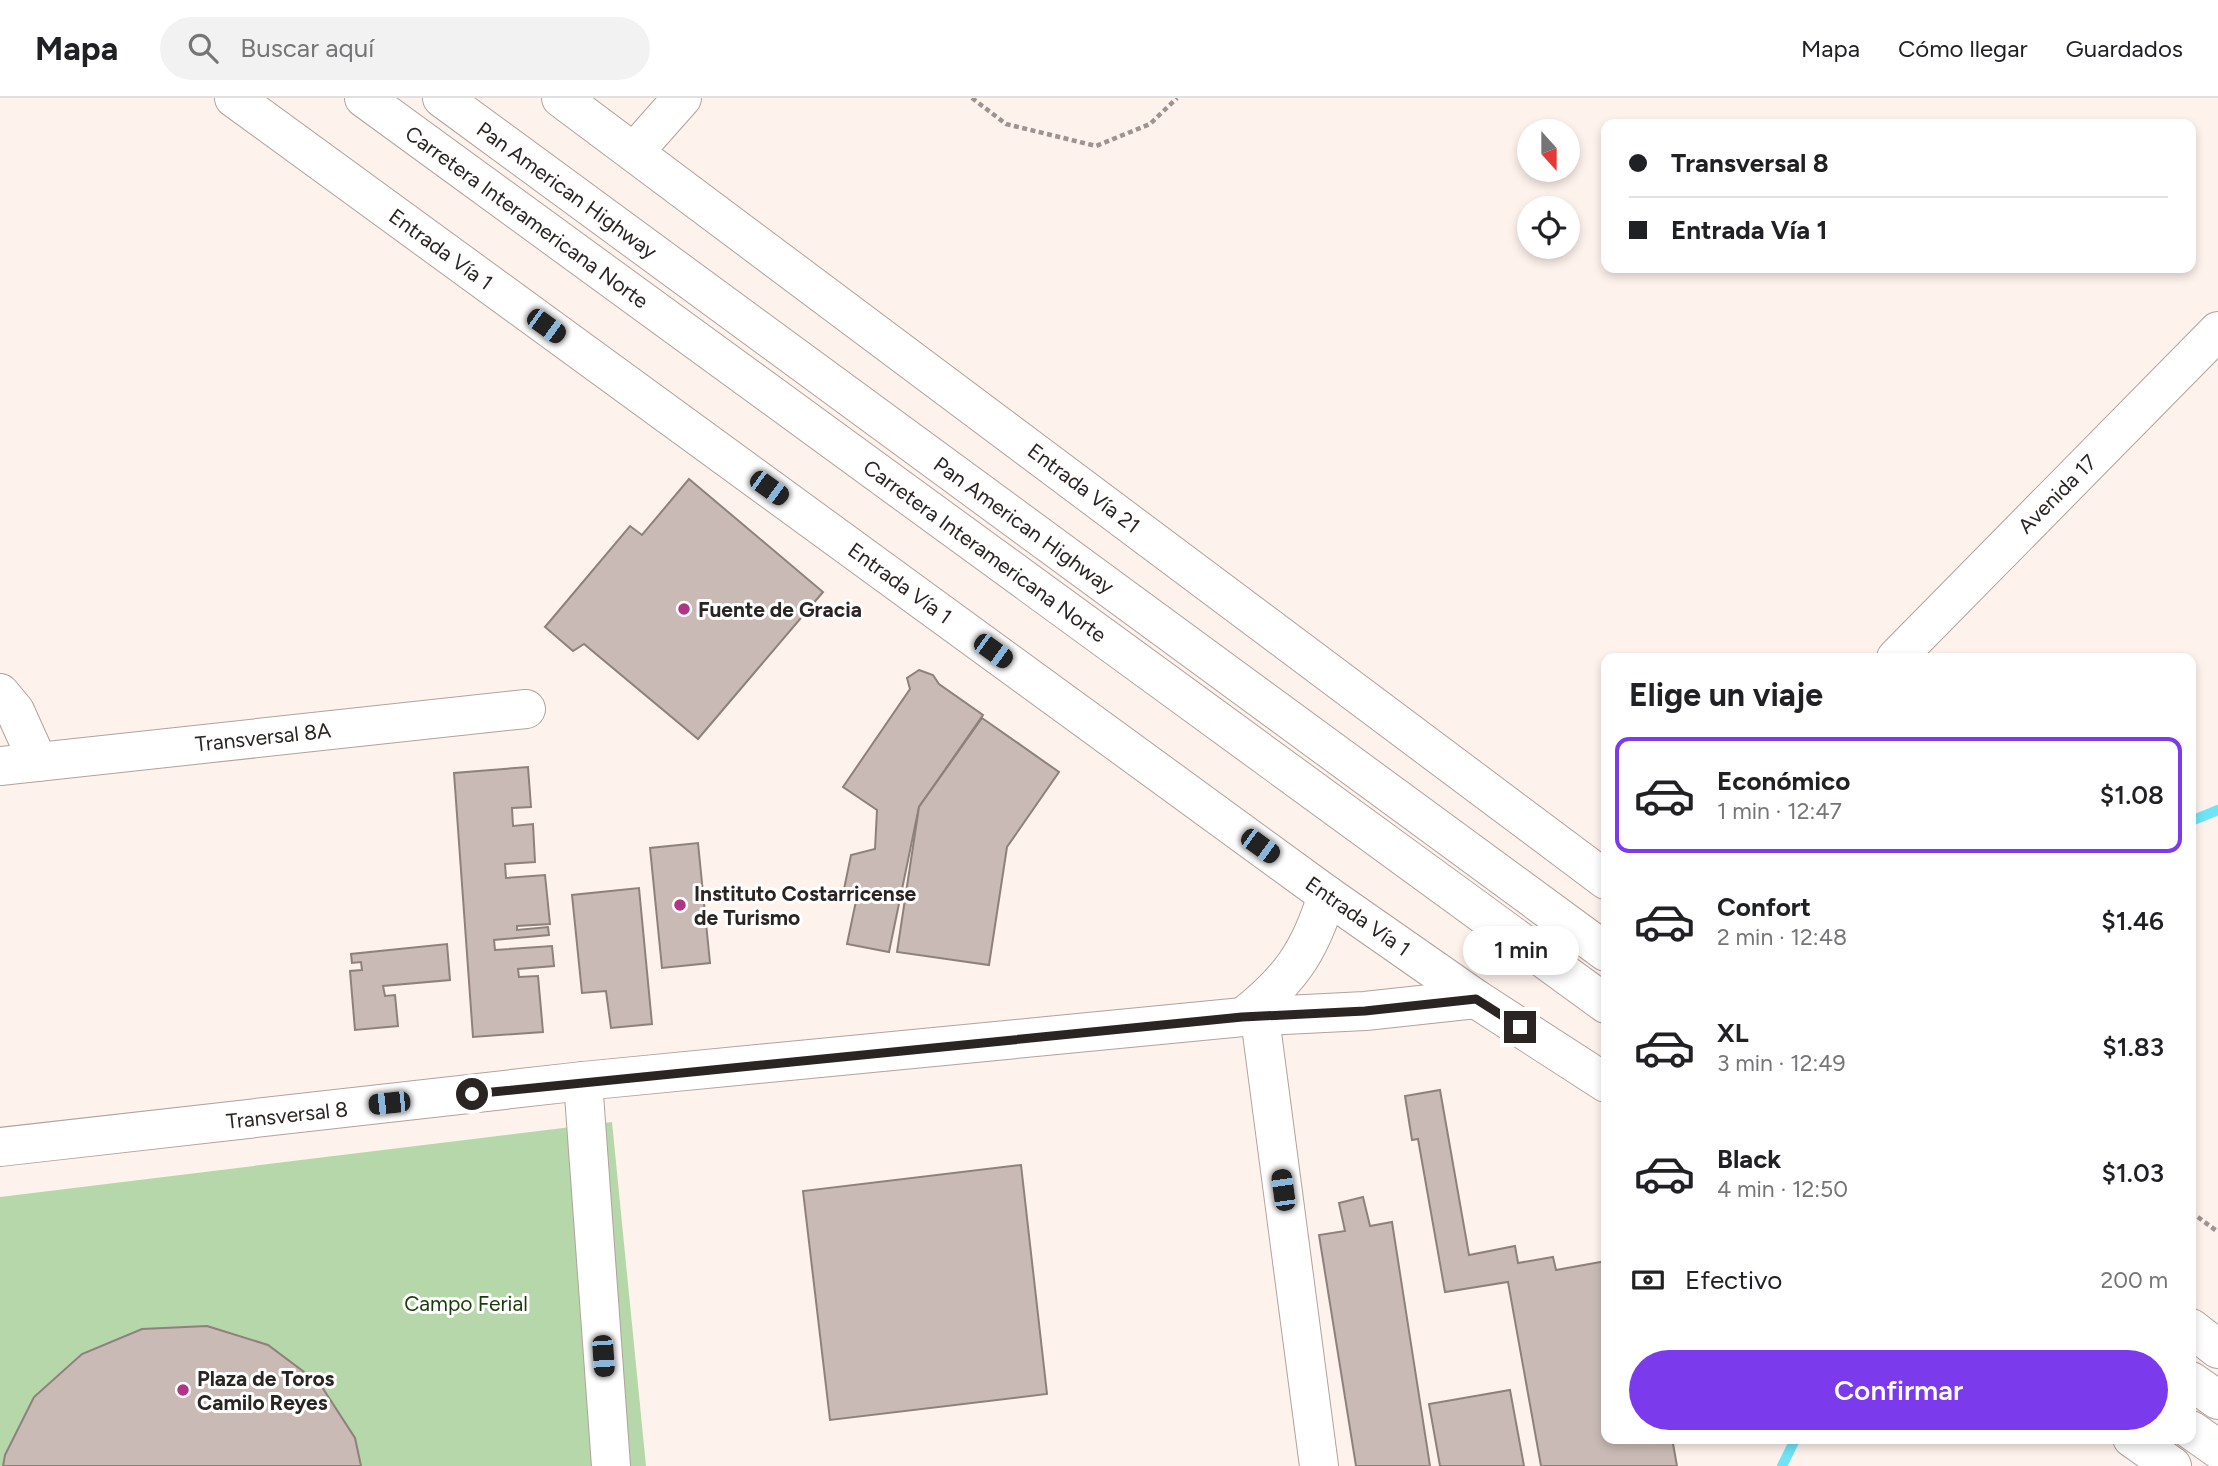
<!DOCTYPE html>
<html lang="es">
<meta charset="utf-8">
<style>
:root{--surface:#fff;--page:#f2f2f2;--text:#202124;--muted:#757577;--line:#e0e0e0;--accent:#7c3aed}
body{margin:0;font-family:Figtree,sans-serif;background:var(--page);color:var(--text);height:100vh;display:flex;flex-direction:column;font-size:26px;white-space:nowrap}
*{box-sizing:border-box;margin:0}
p{font-size:23px;color:var(--muted)}
.icon{flex:none;width:38px;height:38px;fill:none;stroke:currentColor;stroke-width:2;stroke-linecap:round;stroke-linejoin:round}
.map{position:relative;flex:1;overflow:hidden}
.drawer{position:absolute;left:1601px;top:555px;width:595px;height:791px;display:flex;flex-direction:column;background:var(--surface);border-radius:14px;box-shadow:0 4px 10px #0003}
.drawer>*{flex:none}
.banner{position:absolute;left:1601px;top:21px;width:595px;height:154px;border-radius:14px;box-shadow:0 4px 10px #0003;display:grid;align-content:center;height:154px;padding:0 28px;background:var(--surface)}
.needle{width:46px;rotate:159deg}
.fabs{position:absolute;left:1517px;top:21px;display:grid;gap:14px}
.fabs a{display:grid;place-items:center;width:63px;height:63px;border-radius:50%;background:var(--surface);box-shadow:0 4px 10px #0003;font-size:35px}
.end{position:absolute;width:32px;height:32px;margin:-16px;border:9px solid #2a2422;background:#fff;box-shadow:0 0 0 4px #fff}
.from{border-radius:50%}
.bubble{position:absolute;height:49px;border-radius:24px;background:var(--surface);box-shadow:0 4px 10px #0003;font-size:23px;font-weight:600;line-height:49px;text-align:center}
.car{position:absolute;width:21px;height:42px;margin:-21px -10px;border-radius:9px;box-shadow:0 0 5px 2px #0007;background:linear-gradient(#222 24%,#8ab4d8 0 40%,#222 0 76%,#8ab4d8 0 86%,#222 0)}
.banner b{display:flex;align-items:center;gap:24px;height:66px;font-size:26px}
.banner b+b{border-top:2px solid var(--line)}
.banner i{width:18px;height:18px;background:var(--text)}
ul{padding:0;list-style:none}
li{display:flex;align-items:center;gap:21px;height:116px;margin:0 14px 10px;padding:0 14px;border:4px solid transparent;border-radius:14px}
li div{flex:1}
li b{display:block;font-size:26px}
li em{font-style:normal;font-weight:600}
li.selected{border-color:var(--accent)}
li>.icon{width:63px;height:63px;stroke-width:1.5}
h2{padding:0 28px;font-size:32px;line-height:84px}
.pay{display:flex;align-items:center;gap:18px;height:77px;padding:0 28px;font-size:26px}
.pay p{margin-inline-start:auto}
.action{display:flex;gap:14px;margin-top:auto;padding:14px 28px}
.action a{flex:1;height:80px;border-radius:42px;background:var(--accent);color:#fff;font-size:28px;font-weight:600;line-height:80px;text-align:center}
header{display:flex;align-items:center;gap:42px;box-sizing:border-box;height:98px;padding:0 35px;background:var(--surface);border-bottom:2px solid var(--line)}
header strong{font-size:33px}
nav{display:flex;gap:38px;margin-inline-start:auto;font-size:24px}
.search{width:490px;height:63px;background:var(--page);display:flex;align-items:center;gap:18px;box-sizing:border-box;padding:0 24px;border-radius:38px;color:var(--muted);font-size:26px}
.map>svg:first-child{display:block}
</style>
<header>
<strong>Mapa</strong>
<div class="search"><svg class="icon" aria-label="search" viewBox="0 0 24 24"><circle cx="10" cy="10" r="6"/><path d="M15 15l6 6"/></svg>Buscar aquí</div>
<nav><a>Mapa</a><a>Cómo llegar</a><a>Guardados</a></nav>
</header>
<div class="map">
<svg width="2218" height="1368" viewBox="0 0 2218 1368">
<rect width="100%" height="100%" fill="#fef2ed"/>
<polygon fill="#b5d7a9" points="612,1024 646,1368 0,1368 0,1099"/>
<g fill="none" stroke-linecap="round" stroke-linejoin="round">
<g stroke="#6ee4f6" stroke-width="10">
<polyline points="2191,723 2218,712"/>
<polyline points="1782,1368 1796,1340"/>
</g>
</g>
<g fill="#c9bab5" stroke="#8e817b" stroke-width="2">
<polygon points="689,381 823,494 698,641 584,546 573,553 545,529 630,428 642,437"/>
<polygon points="919,572 933,577 939,586 983,617 919,709 889,854 847,846 856,803 842,801 851,757 875,751 877,712 843,689 910,591 907,580"/>
<polygon points="982,620 1059,674 1007,749 989,867 897,854 919,709"/>
<polygon points="528,669 531,709 512,710 513,728 533,726 535,764 505,766 506,780 545,777 550,826 517,828 517,832 548,829 549,837 494,842 495,852 552,848 554,868 518,871 519,879 538,878 543,934 473,939 454,675"/>
<polygon points="698,745 710,865 662,870 650,750"/>
<polygon points="639,790 652,926 611,930 606,893 582,895 572,797"/>
<polygon points="447,846 450,882 383,888 385,898 395,897 398,928 355,932 350,873 362,872 361,864 352,865 351,856"/>
<polygon points="1440,992 1469,1157 1515,1148 1518,1165 1553,1159 1556,1172 1606,1163 1606,1340 1672,1340 1677,1368 1541,1368 1508,1184 1445,1194 1418,1041 1412,1042 1405,998"/>
<polygon points="1021,1067 1047,1296 830,1322 803,1093"/>
<polygon points="1363,1099 1370,1128 1392,1124 1430,1368 1356,1368 1319,1137 1345,1133 1339,1105"/>
<polygon points="207,1228 268,1247 320,1286 355,1340 361,1368 3,1368 5,1357 34,1299 82,1256 142,1231"/>
<polygon points="1510,1292 1524,1368 1440,1368 1429,1306"/>
</g>
<g fill="none" stroke-linecap="round" stroke-linejoin="round">
<defs>
<g id="minor">
<polyline points="635,53 682,0"/>
<polyline points="1896,560 2218,233"/>
<polyline points="0,595 15,613 38,664"/>
<polyline points="0,668 526,611"/>
<path d="M1243 919C1289 883 1310 854 1327 797"/>
<polyline points="1260,920 1319,1368"/>
<polyline points="583,983 611,1368"/>
<polyline points="0,1049 583,983 1243,919 1365,913 1476,901"/>
</g>
<g id="major">
<polyline points="234,0 1327,797 1476,901 1606,985"/>
<polyline points="561,0 1606,782"/>
<polyline points="2191,1230 2218,1251"/>
<polyline points="2132,1340 2172,1368"/>
</g>
<g id="highway">
<polyline points="364,0 1606,906"/>
<polyline points="442,0 1606,854"/>
<polyline points="2191,1283 2218,1302"/>
<polyline points="2191,1332 2218,1351"/>
</g>
</defs>
<use href="#minor" stroke="#b0a29d" stroke-width="40"/>
<use href="#major" stroke="#b0a29d" stroke-width="40"/>
<use href="#highway" stroke="#b0a29d" stroke-width="40"/>
<g stroke="#9d9390" stroke-width="4.5" stroke-dasharray="5 3.5" stroke-linecap="butt">
<polyline points="972,0 1006,26 1096,48 1150,26 1177,0"/>
<polyline points="2191,1114 2218,1134"/>
</g>
<use href="#minor" stroke="#fff" stroke-width="38"/>
<use href="#major" stroke="#fff" stroke-width="38"/>
<use href="#highway" stroke="#fff" stroke-width="38"/>
</g>
<g fill="none" stroke-linecap="round" stroke-linejoin="round">
<polyline stroke="#2a2422" stroke-width="9" points="472,996 1242,919 1365,913 1476,901 1520,929"/>
</g>
<g fill="#b03587" stroke="#fff" stroke-width="2.5">
<circle cx="684" cy="511" r="7"/>
<circle cx="680" cy="807" r="7"/>
<circle cx="183" cy="1292" r="7"/>
</g>
<g text-anchor="middle" dominant-baseline="central" stroke-width="6" stroke-linejoin="round" paint-order="stroke">
<g font-size="21" fill="#2a2422" stroke="#fff">
<text transform="translate(567 92) rotate(36)">Pan American Highway</text>
<text transform="translate(527 119) rotate(36)">Carretera Interamericana Norte</text>
<text transform="translate(441 151) rotate(36)">Entrada Vía 1</text>
<text transform="translate(1084 390) rotate(37)">Entrada Vía 21</text>
<text transform="translate(2057 396) rotate(-45)">Avenida 17</text>
<text transform="translate(1024 427) rotate(36)">Pan American Highway</text>
<text transform="translate(985 453) rotate(36)">Carretera Interamericana Norte</text>
<text transform="translate(900 485) rotate(36)">Entrada Vía 1</text>
<text transform="translate(263 639) rotate(-6)">Transversal 8A</text>
<text transform="translate(1358 818) rotate(35)">Entrada Vía 1</text>
<text transform="translate(287 1017) rotate(-6)">Transversal 8</text>
</g>
<g font-size="21" font-weight="bold" fill="#2a2422" stroke="#fff" text-anchor="start">
<text x="698" y="511">Fuente de Gracia</text>
<text x="694" y="795">Instituto Costarricense<tspan x="694" dy="24">de Turismo</tspan></text>
<text x="197" y="1280">Plaza de Toros<tspan x="197" dy="24">Camilo Reyes</tspan></text>
</g>
<g font-size="21" fill="#193a0a" stroke="#fff">
<text x="466" y="1205">Campo Ferial</text>
</g>
</g>
</svg>
<div class="fabs">
<a><svg class="needle" viewBox="-14 -14 28 28"><path d="M0-13l5 13h-10z" fill="#e53935"/><path d="M0 13l5-13h-10z" fill="#757577"/></svg></a>
<a><svg class="icon" aria-label="locate" viewBox="0 0 24 24"><circle cx="12" cy="12" r="6"/><path d="M12 2v4M12 18v4M2 12h4M18 12h4"/></svg></a>
</div>
<i class="end from" style="left:472px;top:996px"></i>
<i class="end" style="left:1520px;top:929px"></i>
<div class="bubble" style="left:1463px;top:828px;width:116px">1 min</div>
<i class="car" style="left:546px;top:228px;rotate:126deg"></i>
<i class="car" style="left:769px;top:390px;rotate:126deg"></i>
<i class="car" style="left:993px;top:553px;rotate:126deg"></i>
<i class="car" style="left:1260px;top:748px;rotate:126deg"></i>
<i class="car" style="left:389px;top:1005px;rotate:264deg"></i>
<i class="car" style="left:1283px;top:1092px;rotate:352deg"></i>
<i class="car" style="left:603px;top:1258px;rotate:176deg"></i>
<div class="banner">
<b><i class="from"></i>Transversal 8</b>
<b><i></i>Entrada Vía 1</b>
</div>
<section class="drawer">
<h2>Elige un viaje</h2>
<ul>
<li class="selected"><svg class="icon" aria-label="car" viewBox="0 0 24 24"><path d="M5 17H2v-5l4-1 3-4h7l3 4 3 1v5h-3M9 17h6M6 11h13"/><circle cx="7" cy="17" r="2"/><circle cx="17" cy="17" r="2"/></svg><div><b>Económico</b><p>1 min · 12:47</p></div><em>$1.08</em></li>
<li><svg class="icon" aria-label="car" viewBox="0 0 24 24"><path d="M5 17H2v-5l4-1 3-4h7l3 4 3 1v5h-3M9 17h6M6 11h13"/><circle cx="7" cy="17" r="2"/><circle cx="17" cy="17" r="2"/></svg><div><b>Confort</b><p>2 min · 12:48</p></div><em>$1.46</em></li>
<li><svg class="icon" aria-label="car" viewBox="0 0 24 24"><path d="M5 17H2v-5l4-1 3-4h7l3 4 3 1v5h-3M9 17h6M6 11h13"/><circle cx="7" cy="17" r="2"/><circle cx="17" cy="17" r="2"/></svg><div><b>XL</b><p>3 min · 12:49</p></div><em>$1.83</em></li>
<li><svg class="icon" aria-label="car" viewBox="0 0 24 24"><path d="M5 17H2v-5l4-1 3-4h7l3 4 3 1v5h-3M9 17h6M6 11h13"/><circle cx="7" cy="17" r="2"/><circle cx="17" cy="17" r="2"/></svg><div><b>Black</b><p>4 min · 12:50</p></div><em>$1.03</em></li>
</ul>
<div class="pay"><svg class="icon" aria-label="cash" viewBox="0 0 24 24"><path d="M3 7h18v10H3z"/><circle cx="12" cy="12" r="2"/></svg>Efectivo<p>200 m</p></div>
<div class="action"><a>Confirmar</a></div>
</section>
</div>
